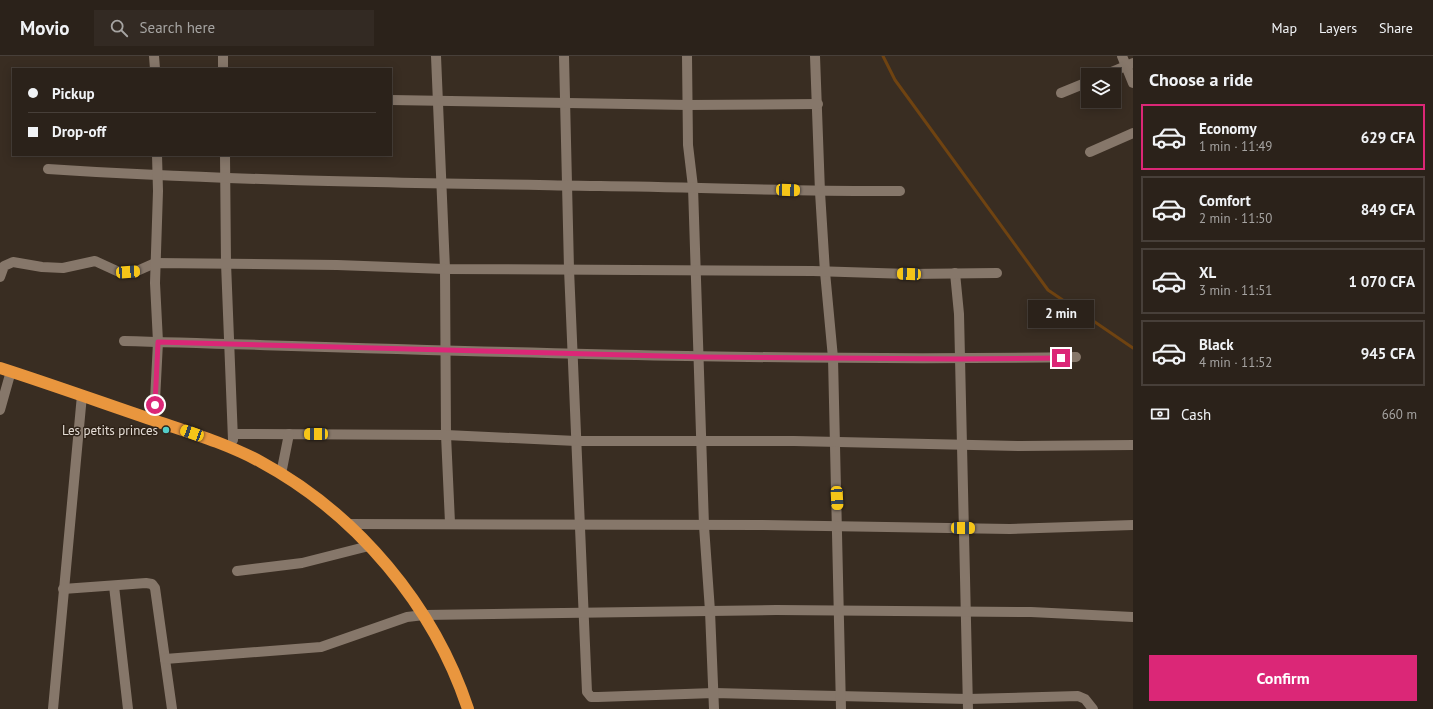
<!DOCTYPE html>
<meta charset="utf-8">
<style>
:root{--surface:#2b221a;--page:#332a23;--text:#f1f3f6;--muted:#a6a4a2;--line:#473f39;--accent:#db2777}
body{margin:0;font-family:"PT Sans",sans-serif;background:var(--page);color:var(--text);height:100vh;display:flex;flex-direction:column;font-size:15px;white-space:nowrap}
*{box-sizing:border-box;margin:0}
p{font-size:13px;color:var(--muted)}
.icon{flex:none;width:22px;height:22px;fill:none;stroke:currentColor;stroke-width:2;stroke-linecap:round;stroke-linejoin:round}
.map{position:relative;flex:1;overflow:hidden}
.side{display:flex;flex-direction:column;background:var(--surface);width:300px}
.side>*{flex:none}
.top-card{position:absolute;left:12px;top:12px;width:380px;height:88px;border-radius:0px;box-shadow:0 2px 10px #0003,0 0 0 1px var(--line);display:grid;align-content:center;height:88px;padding:0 16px;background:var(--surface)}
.buttons{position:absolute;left:1081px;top:12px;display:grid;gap:8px}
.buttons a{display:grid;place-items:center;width:40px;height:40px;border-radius:0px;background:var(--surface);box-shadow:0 2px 10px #0003,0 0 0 1px var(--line);font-size:20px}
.end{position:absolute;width:18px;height:18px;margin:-9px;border:5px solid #db2777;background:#fff;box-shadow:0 0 0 2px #fff}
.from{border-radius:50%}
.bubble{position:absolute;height:28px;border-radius:0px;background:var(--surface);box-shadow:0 2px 10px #0003,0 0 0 1px var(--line);font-size:13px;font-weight:800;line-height:28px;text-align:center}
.car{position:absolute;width:12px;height:24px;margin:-12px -6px;border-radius:5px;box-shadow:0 0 3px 1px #0007;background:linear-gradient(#f5c518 24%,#345 0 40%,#f5c518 0 76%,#345 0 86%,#f5c518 0)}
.top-card b{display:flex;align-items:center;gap:14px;height:38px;font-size:15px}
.top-card b+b{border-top:1px solid var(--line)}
.top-card i{width:10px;height:10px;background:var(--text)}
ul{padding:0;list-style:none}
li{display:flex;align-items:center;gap:12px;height:66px;margin:0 8px 6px;padding:0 8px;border:2px solid var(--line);border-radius:0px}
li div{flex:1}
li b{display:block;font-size:15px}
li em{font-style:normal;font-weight:800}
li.current{border-color:var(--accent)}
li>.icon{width:36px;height:36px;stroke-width:1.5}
h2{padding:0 16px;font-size:18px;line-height:48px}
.pay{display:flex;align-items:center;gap:10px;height:44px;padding:0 16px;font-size:15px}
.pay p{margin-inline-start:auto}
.cta{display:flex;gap:8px;margin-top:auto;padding:8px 16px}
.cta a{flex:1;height:46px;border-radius:0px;background:var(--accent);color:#fff;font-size:16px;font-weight:800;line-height:46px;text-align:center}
header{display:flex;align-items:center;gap:24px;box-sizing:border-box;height:56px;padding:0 20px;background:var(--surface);border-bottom:1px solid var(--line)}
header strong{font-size:19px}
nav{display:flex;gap:22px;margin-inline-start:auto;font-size:14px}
.search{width:280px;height:36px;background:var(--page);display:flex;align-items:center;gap:10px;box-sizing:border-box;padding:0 14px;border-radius:0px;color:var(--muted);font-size:15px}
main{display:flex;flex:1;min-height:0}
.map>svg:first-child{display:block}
</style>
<header>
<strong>Movio</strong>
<div class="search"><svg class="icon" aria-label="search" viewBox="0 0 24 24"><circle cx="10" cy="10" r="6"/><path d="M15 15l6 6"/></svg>Search here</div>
<nav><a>Map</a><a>Layers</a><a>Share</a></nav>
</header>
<main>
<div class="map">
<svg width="1133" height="653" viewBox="0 0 1133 653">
<rect width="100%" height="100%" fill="#392d22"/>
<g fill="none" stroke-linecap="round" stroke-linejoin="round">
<polyline stroke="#6f4311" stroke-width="3" points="883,0 895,24 1048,234 1133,292"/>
<g stroke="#86776a" stroke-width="10">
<polyline points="154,0 155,13"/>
<polyline points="223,0 223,13"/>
<polyline points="436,0 445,213 446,379 450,467"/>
<polyline points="564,0 569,213 587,636 591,641 598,641 714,637 968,643 1078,640 1085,643 1093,653"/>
<polyline points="687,0 688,89 693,131 704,470 710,555 714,653"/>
<polyline points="815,0 820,136 825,216 833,302 841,653"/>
<polyline points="1122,0 1133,27"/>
<polyline points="1104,19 1133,7"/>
<polyline points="1061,37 1088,26"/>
<polyline points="391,44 688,49 818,48"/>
<polyline points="1090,96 1133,77"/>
<polyline points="225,99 226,207 233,384"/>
<path d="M48 113C232 125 416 127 600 130 700 131 800 136 900 135"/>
<polyline points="955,217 959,258 968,653"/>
<polyline points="0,221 4,210 13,206 42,211 63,212 95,205 119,216 128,216 137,215 155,207 337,209 445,213 813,215 909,218 997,217"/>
<path d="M124 285C441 294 759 306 1076 301"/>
<polyline points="0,354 11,315"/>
<polyline points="154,364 158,286 155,227 158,135 157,99"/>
<polyline points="233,378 446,379 576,385 794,385 1020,390 1133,389"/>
<polyline points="281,418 289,378"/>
<polyline points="347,468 763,469 1010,473 1133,469"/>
<polyline points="237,515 302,507 369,490"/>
<polyline points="114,530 128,653"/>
<polyline points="63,533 146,527 152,528 155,532 172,653"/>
<polyline points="165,603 321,591 407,561 424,559 776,554 1031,556 1133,561"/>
<polyline points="53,653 82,339"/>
</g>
<path stroke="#e9963e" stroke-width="12" d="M0 312C50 328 100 346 150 363 188 376 226 387 261 406 357 458 434 550 468 653"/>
</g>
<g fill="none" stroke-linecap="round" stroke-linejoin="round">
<polyline stroke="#db2777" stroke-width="5" points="155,349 158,286 699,301 959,303 1061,302"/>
</g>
<circle fill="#53cdc9" stroke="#2f2318" stroke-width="1.5" cx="166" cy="374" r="4"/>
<g text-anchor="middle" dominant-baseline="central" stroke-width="3" stroke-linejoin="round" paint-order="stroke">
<g font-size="13" fill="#e4dcd5" stroke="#2f2318" text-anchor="end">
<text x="158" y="374">Les petits princes</text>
</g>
</g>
</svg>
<div class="buttons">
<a><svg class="icon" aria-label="layers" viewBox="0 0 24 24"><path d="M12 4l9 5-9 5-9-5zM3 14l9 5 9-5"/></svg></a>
</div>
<i class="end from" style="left:155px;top:349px"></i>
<i class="end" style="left:1061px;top:302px"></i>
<div class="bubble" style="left:1028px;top:244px;width:66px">2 min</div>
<i class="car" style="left:788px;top:134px;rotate:92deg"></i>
<i class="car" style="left:128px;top:216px;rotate:86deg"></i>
<i class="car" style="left:909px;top:218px;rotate:272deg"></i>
<i class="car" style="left:192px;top:377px;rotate:290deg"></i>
<i class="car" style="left:316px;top:378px;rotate:270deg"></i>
<i class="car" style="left:837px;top:442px;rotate:177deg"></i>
<i class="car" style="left:963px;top:472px;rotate:91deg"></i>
<div class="top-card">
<b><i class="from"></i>Pickup</b>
<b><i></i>Drop-off</b>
</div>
</div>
<section class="side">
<h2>Choose a ride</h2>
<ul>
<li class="current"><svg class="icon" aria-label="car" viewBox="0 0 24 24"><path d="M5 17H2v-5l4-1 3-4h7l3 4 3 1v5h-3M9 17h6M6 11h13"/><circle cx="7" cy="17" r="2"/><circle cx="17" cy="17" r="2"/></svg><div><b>Economy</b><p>1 min · 11:49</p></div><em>629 CFA</em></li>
<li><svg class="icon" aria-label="car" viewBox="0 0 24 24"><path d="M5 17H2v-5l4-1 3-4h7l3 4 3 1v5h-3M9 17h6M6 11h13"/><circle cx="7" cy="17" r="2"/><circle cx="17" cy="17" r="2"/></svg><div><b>Comfort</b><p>2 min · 11:50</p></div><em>849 CFA</em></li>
<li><svg class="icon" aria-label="car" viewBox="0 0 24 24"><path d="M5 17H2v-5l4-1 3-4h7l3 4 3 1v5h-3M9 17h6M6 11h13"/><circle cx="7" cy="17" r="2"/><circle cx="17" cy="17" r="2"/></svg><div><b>XL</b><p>3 min · 11:51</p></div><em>1 070 CFA</em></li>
<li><svg class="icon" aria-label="car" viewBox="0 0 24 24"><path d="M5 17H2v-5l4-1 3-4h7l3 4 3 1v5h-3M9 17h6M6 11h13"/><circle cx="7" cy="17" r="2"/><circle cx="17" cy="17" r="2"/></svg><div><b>Black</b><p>4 min · 11:52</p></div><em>945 CFA</em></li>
</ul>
<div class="pay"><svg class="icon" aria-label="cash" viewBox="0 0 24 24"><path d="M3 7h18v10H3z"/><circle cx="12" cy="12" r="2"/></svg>Cash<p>660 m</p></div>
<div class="cta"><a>Confirm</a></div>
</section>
</main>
